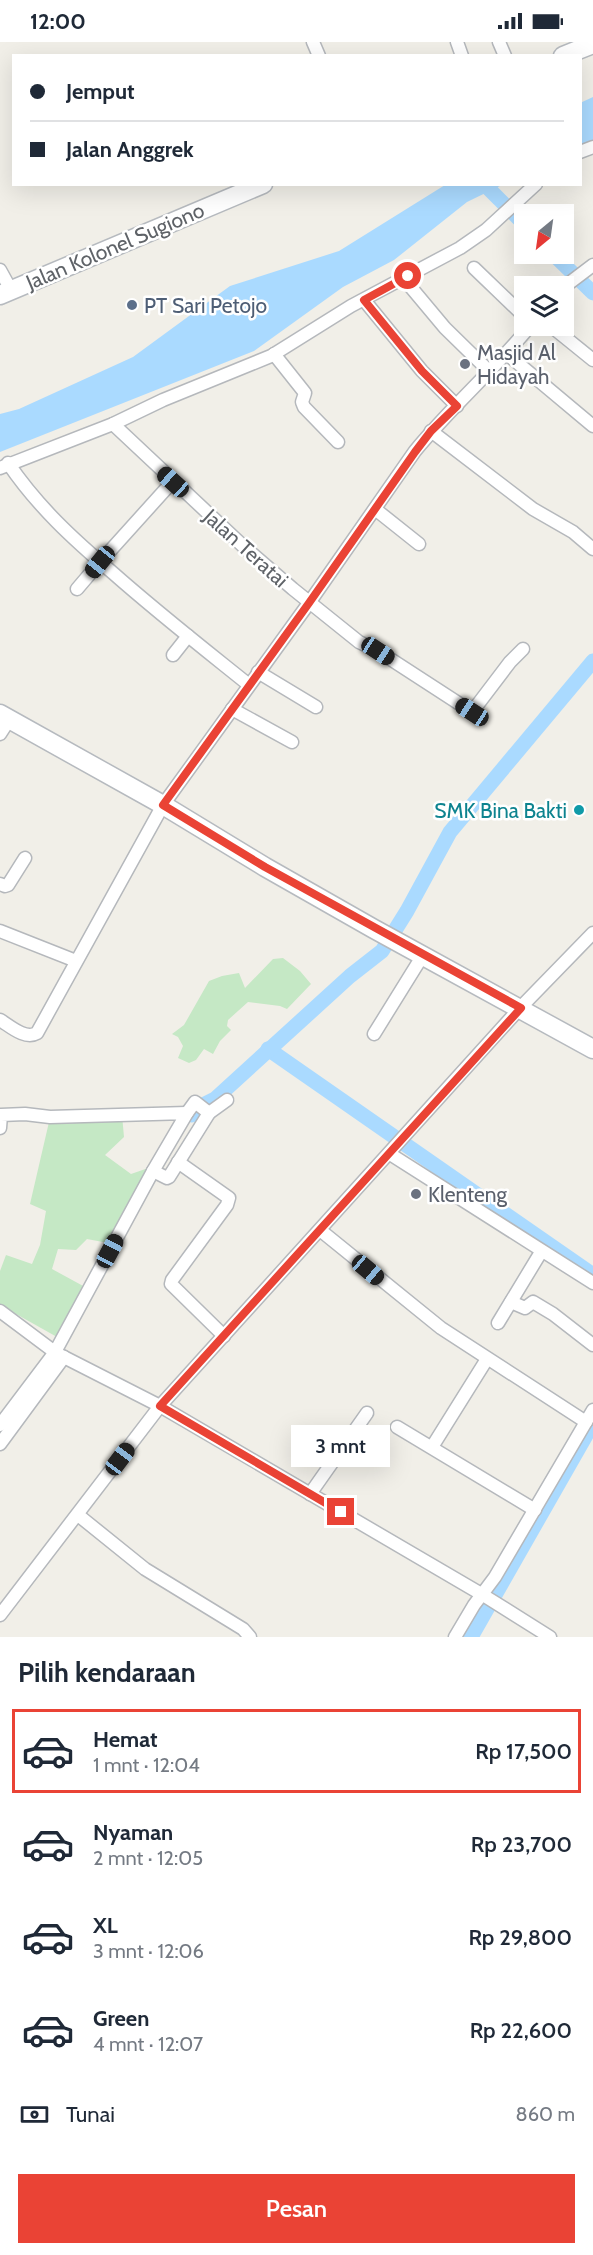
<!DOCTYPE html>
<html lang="id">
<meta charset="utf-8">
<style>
:root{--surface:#fff;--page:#f2f2f3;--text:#1f2937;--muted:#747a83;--line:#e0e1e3;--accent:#ea4335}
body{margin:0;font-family:Cabin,sans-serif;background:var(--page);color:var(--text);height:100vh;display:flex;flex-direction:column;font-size:22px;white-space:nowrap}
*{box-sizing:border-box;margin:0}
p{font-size:20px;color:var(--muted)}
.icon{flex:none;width:33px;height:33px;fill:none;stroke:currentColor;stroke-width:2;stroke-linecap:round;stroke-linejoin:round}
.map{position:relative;height:1595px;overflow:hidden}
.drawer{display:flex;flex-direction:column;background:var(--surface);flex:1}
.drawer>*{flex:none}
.hud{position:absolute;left:12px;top:12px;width:570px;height:132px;border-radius:0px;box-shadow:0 6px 24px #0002;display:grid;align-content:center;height:132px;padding:0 18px;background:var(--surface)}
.needle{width:39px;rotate:209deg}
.controls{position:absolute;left:514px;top:162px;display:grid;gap:12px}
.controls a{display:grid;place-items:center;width:60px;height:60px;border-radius:0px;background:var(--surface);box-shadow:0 6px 24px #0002;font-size:30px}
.end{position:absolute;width:27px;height:27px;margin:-14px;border:8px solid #ea4335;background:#fff;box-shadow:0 0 0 3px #fff}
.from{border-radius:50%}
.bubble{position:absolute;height:42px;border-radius:0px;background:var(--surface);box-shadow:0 6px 24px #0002;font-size:20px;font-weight:600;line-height:42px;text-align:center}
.car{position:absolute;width:18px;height:36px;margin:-18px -9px;border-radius:8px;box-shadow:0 0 4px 2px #0007;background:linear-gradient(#222 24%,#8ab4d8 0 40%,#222 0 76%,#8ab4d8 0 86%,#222 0)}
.hud b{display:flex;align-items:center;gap:21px;height:57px;font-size:22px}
.hud b+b{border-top:2px solid var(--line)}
.hud i{width:15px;height:15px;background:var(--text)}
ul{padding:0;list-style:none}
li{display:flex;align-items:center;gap:18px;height:84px;margin:0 12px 9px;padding:0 6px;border:3px solid transparent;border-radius:0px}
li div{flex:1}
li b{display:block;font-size:22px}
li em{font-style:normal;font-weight:600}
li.active{border-color:var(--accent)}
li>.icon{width:54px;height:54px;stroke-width:1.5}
h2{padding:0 18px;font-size:27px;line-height:72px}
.pay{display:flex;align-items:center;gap:15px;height:66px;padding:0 18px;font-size:22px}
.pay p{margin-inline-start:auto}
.primary-button{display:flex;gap:12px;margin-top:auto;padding:12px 18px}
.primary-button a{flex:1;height:69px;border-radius:0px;background:var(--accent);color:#fff;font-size:24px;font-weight:600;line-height:69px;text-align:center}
.status{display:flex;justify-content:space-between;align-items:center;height:42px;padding:0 30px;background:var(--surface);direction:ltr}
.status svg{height:16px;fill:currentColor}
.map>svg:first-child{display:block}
</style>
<div class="status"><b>12:00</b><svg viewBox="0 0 49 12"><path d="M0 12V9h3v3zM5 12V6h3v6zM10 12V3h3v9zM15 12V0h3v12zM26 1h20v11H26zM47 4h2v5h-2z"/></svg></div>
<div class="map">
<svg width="593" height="1595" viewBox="0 0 593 1595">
<rect width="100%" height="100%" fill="#f1efe8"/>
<g fill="#c5e8c5">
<polygon points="283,916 300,929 311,942 287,967 280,964 248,960 228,978 227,984 231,988 220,999 213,1012 204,1007 196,1018 189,1021 178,1016 183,1004 178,995 172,992 184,983 209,939 222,934 239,931 245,946 273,917"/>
<polygon points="122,1073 124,1095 105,1113 131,1132 154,1124 108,1201 87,1197 76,1208 58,1207 52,1227 85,1245 57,1295 0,1263 0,1229 6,1213 32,1222 40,1203 46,1169 30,1162 49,1080"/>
</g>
<g fill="#aadaff">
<polygon points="593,55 593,98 581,104 580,61"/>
<polygon points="445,143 502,143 467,160 394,218 343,245 254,309 0,410 0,372 19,367 133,315 230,244 339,209"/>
</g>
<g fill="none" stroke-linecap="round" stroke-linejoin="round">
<g stroke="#aadaff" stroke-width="15">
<polyline points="484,142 525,183"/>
<polyline points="553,212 593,251"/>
<polyline points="268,1007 593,1233"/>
<polyline points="192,1073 195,1067 215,1057 350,934 382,909 407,869 450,790 593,619"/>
<polyline points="471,1595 593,1381"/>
</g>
<defs>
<g id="street">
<polyline points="313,0 319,14"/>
<polyline points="457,0 462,14"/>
<polyline points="499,0 505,14"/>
<polyline points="580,110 593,105"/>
<polyline points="474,226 525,275"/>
<polyline points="0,228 11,248"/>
<polyline points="404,237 445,286 490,330"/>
<polyline points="564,245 593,223"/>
<polyline points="364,258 422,329 457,364"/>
<polyline points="551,284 593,318"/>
<polyline points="274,312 305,351 302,360 304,365 338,400"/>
<polyline points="507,312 593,384"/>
<polyline points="113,382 243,504 293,547 359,600 378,609 472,670 510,620 523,607"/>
<polyline points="431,389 533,467 573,490 593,507"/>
<path d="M8 421C38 465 73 497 113 531 157 570 203 606 249 643"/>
<polyline points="0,426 113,382 163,358 271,314 351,264 460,206 486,188 536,142"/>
<polyline points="375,467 419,502"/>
<polyline points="77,547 100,520 173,439"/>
<polyline points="173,613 188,594"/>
<polyline points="258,630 316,665"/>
<polyline points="232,667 292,700"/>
<polyline points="0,692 9,678"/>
<polyline points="0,842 5,844 8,843 25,816"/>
<polyline points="0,889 76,919"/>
<path d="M0 978C10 984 25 998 37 991L163 763 309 561 415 409C451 365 494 328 530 284"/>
<polyline points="374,992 423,913"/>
<polyline points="187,1071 195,1060 209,1071"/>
<polyline points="0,1086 1,1073 25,1072 50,1075 187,1071 153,1129 55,1310 0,1383"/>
<polyline points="390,1112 593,1241"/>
<polyline points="178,1120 229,1156 227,1163 172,1238 171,1242 224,1294"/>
<polyline points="153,1129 167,1136 169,1135 209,1071 227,1058"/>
<polyline points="320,1188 441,1286 586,1380"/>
<polyline points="511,1260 525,1266 533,1260 553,1272 593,1303"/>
<polyline points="0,1269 56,1311 160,1364 483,1553 550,1595"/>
<polyline points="498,1281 541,1210"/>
<polyline points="397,1385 535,1468"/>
<polyline points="0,1402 64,1315"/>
<polyline points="432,1405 487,1317"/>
<polyline points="310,1452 367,1371"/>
<polyline points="78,1473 145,1527 243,1587 250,1595"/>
<polyline points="0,1573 160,1364 521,965 593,891"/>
<polyline points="455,1595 474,1563 495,1535 593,1368"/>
</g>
<g id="secondary">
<polyline points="563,14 593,2"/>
<polyline points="0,253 263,142"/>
<polyline points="0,672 163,763 265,825 374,887 593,1007"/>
</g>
</defs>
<use href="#street" stroke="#b5b8bc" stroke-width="15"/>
<use href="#secondary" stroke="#b6babf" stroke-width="21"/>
<use href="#street" stroke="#fff" stroke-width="12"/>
<use href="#secondary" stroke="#fff" stroke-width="18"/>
</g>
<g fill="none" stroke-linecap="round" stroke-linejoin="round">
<polyline stroke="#ea4335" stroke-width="8" points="341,1470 160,1364 521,966 265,825 163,763 309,561 415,410 431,389 457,364 422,329 364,258 408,234"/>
</g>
<circle fill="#5c6f8a" stroke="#fff" stroke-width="2" cx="132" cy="263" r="6"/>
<g fill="#6b7280" stroke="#fff" stroke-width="2">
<circle cx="465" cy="322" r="6"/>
<circle cx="416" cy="1152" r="6"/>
</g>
<circle fill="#0f9aa8" stroke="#fff" stroke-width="2" cx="579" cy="768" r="6"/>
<g text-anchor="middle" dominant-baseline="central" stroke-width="5" stroke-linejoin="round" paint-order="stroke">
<g font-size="21" fill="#5f6368" stroke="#fff">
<text transform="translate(115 204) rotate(-23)">Jalan Kolonel Sugiono</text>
<text transform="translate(246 506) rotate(42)">Jalan Teratai</text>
</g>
<g font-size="21" fill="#4e5e75" stroke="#fff" text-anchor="start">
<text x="144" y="263">PT Sari Petojo</text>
</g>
<g font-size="21" fill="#5b616d" stroke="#fff" text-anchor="start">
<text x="477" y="310">Masjid Al<tspan x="477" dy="24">Hidayah</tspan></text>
<text x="428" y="1152">Klenteng</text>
</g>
<g font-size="21" fill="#0d838f" stroke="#fff" text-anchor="end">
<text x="567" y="768">SMK Bina Bakti</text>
</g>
</g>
</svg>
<div class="controls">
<a><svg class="needle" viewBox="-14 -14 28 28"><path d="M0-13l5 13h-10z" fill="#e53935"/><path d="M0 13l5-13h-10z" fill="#747a83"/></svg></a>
<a><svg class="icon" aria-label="layers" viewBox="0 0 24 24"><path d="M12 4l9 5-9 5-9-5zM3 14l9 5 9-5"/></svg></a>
</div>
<i class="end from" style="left:408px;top:234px"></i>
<i class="end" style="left:341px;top:1470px"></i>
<div class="bubble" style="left:291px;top:1383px;width:99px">3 mnt</div>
<i class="car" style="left:173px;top:440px;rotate:312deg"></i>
<i class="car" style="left:100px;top:520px;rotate:219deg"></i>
<i class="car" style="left:378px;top:609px;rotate:123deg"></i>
<i class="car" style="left:472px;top:670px;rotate:303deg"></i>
<i class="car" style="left:110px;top:1209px;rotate:28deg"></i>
<i class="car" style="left:368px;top:1228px;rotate:130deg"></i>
<i class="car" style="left:120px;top:1417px;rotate:37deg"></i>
<div class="hud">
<b><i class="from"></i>Jemput</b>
<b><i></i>Jalan Anggrek</b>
</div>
</div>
<section class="drawer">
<h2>Pilih kendaraan</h2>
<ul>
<li class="active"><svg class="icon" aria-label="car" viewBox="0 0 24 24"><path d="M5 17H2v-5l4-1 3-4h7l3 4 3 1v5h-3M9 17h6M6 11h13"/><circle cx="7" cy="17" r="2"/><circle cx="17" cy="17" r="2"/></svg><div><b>Hemat</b><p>1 mnt · 12:04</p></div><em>Rp 17,500</em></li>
<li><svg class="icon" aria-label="car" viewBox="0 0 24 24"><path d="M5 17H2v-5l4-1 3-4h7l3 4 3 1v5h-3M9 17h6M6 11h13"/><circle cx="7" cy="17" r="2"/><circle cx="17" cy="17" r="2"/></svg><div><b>Nyaman</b><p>2 mnt · 12:05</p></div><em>Rp 23,700</em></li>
<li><svg class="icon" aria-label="car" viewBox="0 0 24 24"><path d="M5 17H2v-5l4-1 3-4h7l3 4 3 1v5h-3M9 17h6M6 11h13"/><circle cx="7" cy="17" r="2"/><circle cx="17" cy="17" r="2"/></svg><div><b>XL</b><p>3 mnt · 12:06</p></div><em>Rp 29,800</em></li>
<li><svg class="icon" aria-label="car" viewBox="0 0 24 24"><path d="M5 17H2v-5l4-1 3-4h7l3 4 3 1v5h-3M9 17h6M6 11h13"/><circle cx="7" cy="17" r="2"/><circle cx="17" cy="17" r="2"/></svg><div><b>Green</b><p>4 mnt · 12:07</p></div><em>Rp 22,600</em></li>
</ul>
<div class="pay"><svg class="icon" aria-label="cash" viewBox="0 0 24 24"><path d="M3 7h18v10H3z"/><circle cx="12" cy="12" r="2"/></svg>Tunai<p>860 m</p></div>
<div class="primary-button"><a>Pesan</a></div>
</section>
